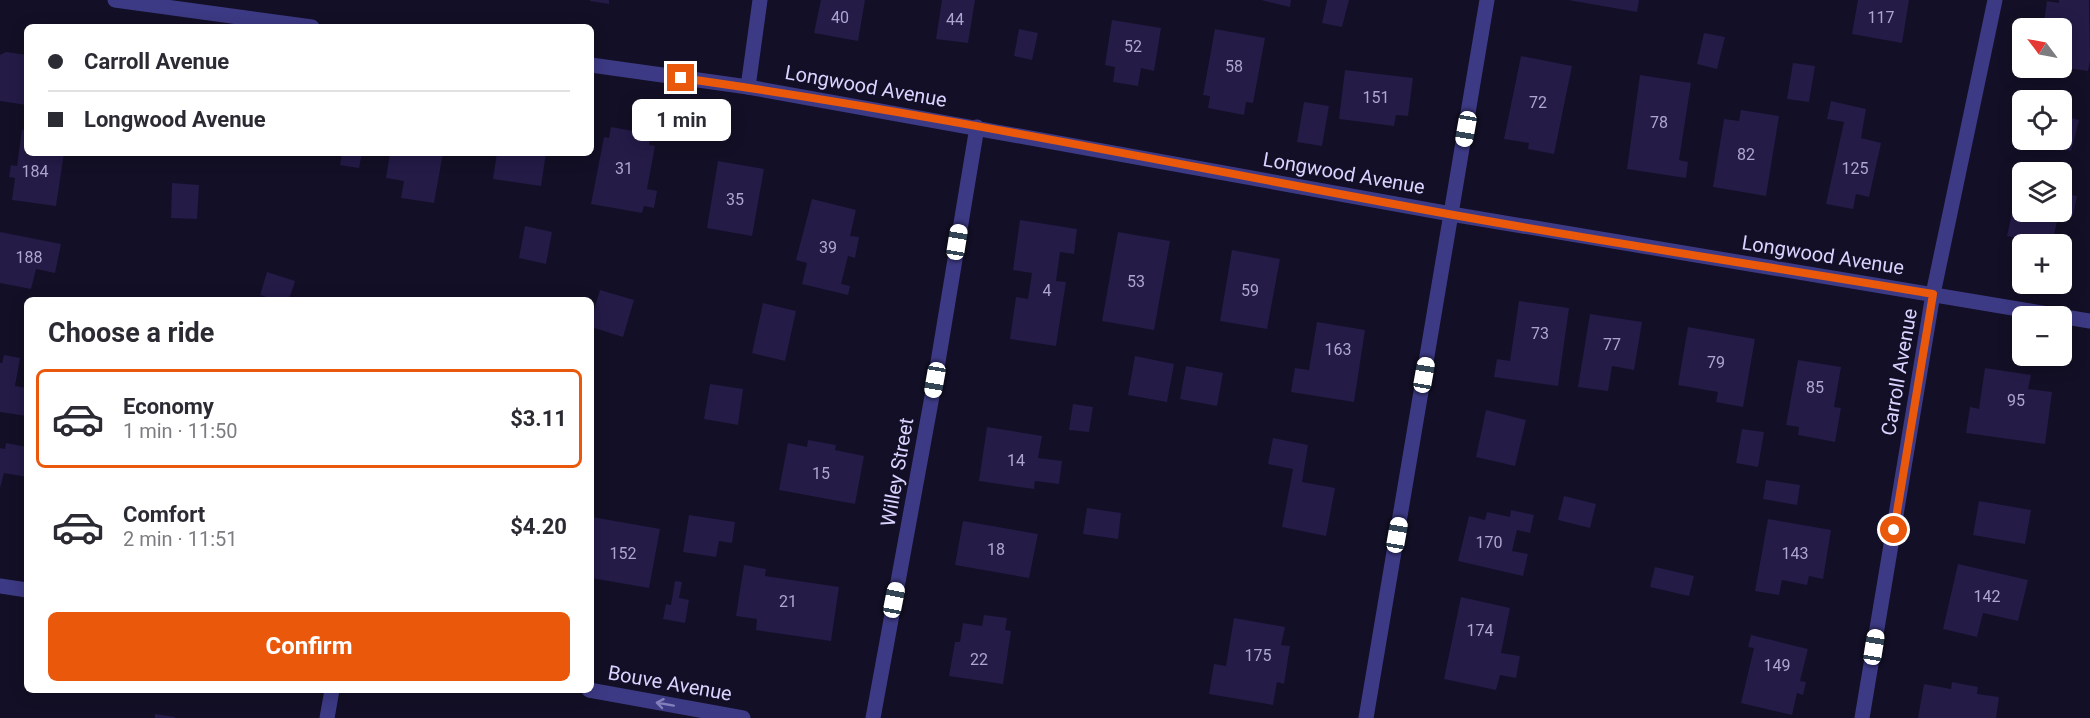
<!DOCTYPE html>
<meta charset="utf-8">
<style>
:root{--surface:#fff;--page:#f7f7f7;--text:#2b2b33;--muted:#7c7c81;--line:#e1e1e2;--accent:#ea580c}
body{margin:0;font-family:Roboto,sans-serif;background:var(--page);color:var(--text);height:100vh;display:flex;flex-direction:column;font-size:22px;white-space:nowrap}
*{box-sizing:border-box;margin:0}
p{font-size:20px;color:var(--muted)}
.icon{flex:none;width:33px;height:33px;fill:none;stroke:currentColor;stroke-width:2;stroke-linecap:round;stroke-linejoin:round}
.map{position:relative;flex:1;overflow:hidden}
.details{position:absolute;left:24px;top:297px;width:570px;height:396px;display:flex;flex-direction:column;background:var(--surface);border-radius:9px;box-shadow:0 3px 15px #0003}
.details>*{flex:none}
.banner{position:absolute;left:24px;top:24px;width:570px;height:132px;border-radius:9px;box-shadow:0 3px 15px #0003;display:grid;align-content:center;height:132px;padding:0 24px;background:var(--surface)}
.needle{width:39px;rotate:302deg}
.buttons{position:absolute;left:2012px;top:18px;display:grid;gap:12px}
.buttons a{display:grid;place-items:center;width:60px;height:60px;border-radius:9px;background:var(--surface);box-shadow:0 3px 15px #0003;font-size:30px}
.end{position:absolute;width:27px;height:27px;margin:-14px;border:8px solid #ea580c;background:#fff;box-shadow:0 0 0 3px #fff}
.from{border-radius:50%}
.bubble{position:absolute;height:42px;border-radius:9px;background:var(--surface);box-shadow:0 3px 15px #0003;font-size:20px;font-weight:700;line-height:42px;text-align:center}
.car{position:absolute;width:18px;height:36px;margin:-18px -9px;border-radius:8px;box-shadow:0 0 4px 2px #0007;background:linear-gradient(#fff 24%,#345 0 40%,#fff 0 76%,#345 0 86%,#fff 0)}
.banner b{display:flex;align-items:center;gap:21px;height:57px;font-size:22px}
.banner b+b{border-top:2px solid var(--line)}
.banner i{width:15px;height:15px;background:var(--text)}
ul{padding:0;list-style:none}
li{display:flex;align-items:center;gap:18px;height:99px;margin:0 12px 9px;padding:0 12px;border:3px solid transparent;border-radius:9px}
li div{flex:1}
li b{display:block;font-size:22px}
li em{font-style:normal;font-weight:700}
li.on{border-color:var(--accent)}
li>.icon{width:54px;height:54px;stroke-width:1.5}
h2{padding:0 24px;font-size:27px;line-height:72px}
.button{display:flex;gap:12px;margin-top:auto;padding:12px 24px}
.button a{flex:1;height:69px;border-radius:9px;background:var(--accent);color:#fff;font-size:24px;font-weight:700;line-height:69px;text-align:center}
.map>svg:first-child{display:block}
</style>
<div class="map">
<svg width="2090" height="718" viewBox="0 0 2090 718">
<rect width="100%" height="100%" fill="#130f26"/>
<g fill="#241b47">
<polygon points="590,0 609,0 609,4 590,1"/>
<polygon points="821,0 865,0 858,41 814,33"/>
<polygon points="942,0 975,0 968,43 936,39"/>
<polygon points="1261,0 1291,0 1290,7"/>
<polygon points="1327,0 1349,0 1342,27 1322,23"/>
<polygon points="1568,0 1639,0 1637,12"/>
<polygon points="1858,0 1909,0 1902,43 1852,34"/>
<polygon points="2059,0 2089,0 2090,60 2088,71 2061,67 2061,28 2043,28 2047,1 2059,3"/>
<polygon points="1112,20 1161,28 1154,71 1141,68 1138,86 1113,82 1115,67 1105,65"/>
<polygon points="1019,29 1038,33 1032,60 1014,56"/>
<polygon points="1215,29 1265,38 1253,103 1246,102 1244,115 1208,108 1210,96 1203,95"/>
<polygon points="1704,33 1725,37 1717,69 1697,64"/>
<polygon points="6,52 27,55 27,105 0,101 0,55"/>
<polygon points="1521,56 1572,66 1554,154 1528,149 1529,143 1504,139"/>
<polygon points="1793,63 1815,66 1809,102 1787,99"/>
<polygon points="1345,70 1413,78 1408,116 1396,115 1394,126 1339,119"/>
<polygon points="1640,75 1691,83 1679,160 1688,162 1686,178 1627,169"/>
<polygon points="1831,101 1866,109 1861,138 1881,143 1869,197 1856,194 1853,209 1826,204 1844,122 1827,119"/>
<polygon points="1304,102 1329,106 1322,146 1297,142"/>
<polygon points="1741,110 1779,116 1766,196 1713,187 1724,119 1739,121"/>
<polygon points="2061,115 2079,120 2071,151 2034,142 2035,140 2061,140"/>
<polygon points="611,127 651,134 649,145 655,146 647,189 657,191 654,208 644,206 642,213 591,204 604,137 609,138"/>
<polygon points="22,130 27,131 27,153 64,153 56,206 12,200 15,178 9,177 11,165 17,166"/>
<polygon points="342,153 362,153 359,168 340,165"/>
<polygon points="390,153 443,153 434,203 401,198 404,181 386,178"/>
<polygon points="497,153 546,153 541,186 493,179"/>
<polygon points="718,161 764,169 752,236 707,228"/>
<polygon points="2021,173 2022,212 2059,212 2052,244 2007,236"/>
<polygon points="2061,180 2067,181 2064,194 2077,196 2073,215 2061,213"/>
<polygon points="172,183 199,185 197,219 171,218"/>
<polygon points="812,199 856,210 850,236 859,237 855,258 848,256 841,284 850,286 848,295 802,284 807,263 796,260"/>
<polygon points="1020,220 1077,229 1074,254 1060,252 1056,281 1066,282 1056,346 1010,339 1016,297 1028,299 1032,273 1013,270"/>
<polygon points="525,226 552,232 546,264 519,258"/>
<polygon points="0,232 61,244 55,273 36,269 31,289 0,283"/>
<polygon points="1118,232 1170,241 1154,330 1102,321"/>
<polygon points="1232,250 1280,259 1267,329 1220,321"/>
<polygon points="267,272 295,281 289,300 277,300 260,295"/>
<polygon points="600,290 634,300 623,337 591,327 591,320"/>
<polygon points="1519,301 1569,308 1558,386 1494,377 1497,359 1510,361"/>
<polygon points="763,303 796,311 785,361 752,353"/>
<polygon points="1590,314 1642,322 1634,370 1612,366 1608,391 1578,387"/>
<polygon points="1317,322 1365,330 1354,402 1291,392 1295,368 1309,370"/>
<polygon points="1688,327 1755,339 1743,407 1716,402 1718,392 1678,385"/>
<polygon points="4,355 20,358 15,386 27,388 27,416 0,412 0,363 2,363"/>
<polygon points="1135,356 1174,364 1167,402 1128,395"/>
<polygon points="1798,360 1841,367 1834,407 1841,408 1835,442 1798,435 1799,427 1786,425"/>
<polygon points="1186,366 1223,373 1217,406 1180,399"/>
<polygon points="1985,368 2031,375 2028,389 2052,392 2045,444 1966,433 1970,407 1979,409"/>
<polygon points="710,384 743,389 738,425 704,419"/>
<polygon points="1073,404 1093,407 1089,432 1069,430"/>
<polygon points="1486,410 1526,420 1515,466 1476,457"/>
<polygon points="987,427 1042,436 1038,458 1062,461 1059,484 1035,481 1034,489 979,481"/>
<polygon points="1742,429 1764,432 1758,467 1736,463"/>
<polygon points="1273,438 1308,445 1302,482 1335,488 1326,536 1282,527 1293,469 1268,464"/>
<polygon points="808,440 836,445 835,450 864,456 855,504 779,490 788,443 807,447"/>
<polygon points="6,443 27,447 27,477 4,473 0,488 0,448 5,449"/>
<polygon points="1766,480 1800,485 1797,505 1763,499"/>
<polygon points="1564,496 1596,504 1590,528 1558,520"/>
<polygon points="1979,501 2031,510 2025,544 1973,535"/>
<polygon points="1087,508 1121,513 1118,539 1083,534"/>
<polygon points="1511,510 1534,515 1530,533 1517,530 1512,551 1528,554 1523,576 1458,561 1469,516 1485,520 1487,512 1510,517"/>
<polygon points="689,515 735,522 732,543 719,541 716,557 683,552"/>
<polygon points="592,517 660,529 649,588 591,578"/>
<polygon points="1768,519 1831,530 1823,579 1809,576 1807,585 1782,580 1779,595 1755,591"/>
<polygon points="963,521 1038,534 1029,578 955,565"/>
<polygon points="1958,564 2028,580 2018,621 1983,613 1977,637 1943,629"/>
<polygon points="744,565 766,569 765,576 839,587 831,641 756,630 757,619 736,616"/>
<polygon points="1655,567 1694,576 1689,596 1650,587"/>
<polygon points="675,581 682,582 679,598 689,600 685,623 663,619 666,604 671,605"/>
<polygon points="1461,597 1510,608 1501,653 1520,656 1516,678 1500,675 1496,690 1444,679"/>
<polygon points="984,615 1007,618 1005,630 1011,631 1003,684 949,676 955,642 960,642 963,623 982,626"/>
<polygon points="1234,618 1285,627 1281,645 1290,646 1284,684 1277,682 1273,705 1209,694 1214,664 1226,666"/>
<polygon points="1751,635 1808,649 1800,681 1806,682 1803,695 1797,693 1792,715 1741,703 1754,648 1748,647"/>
<polygon points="1952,682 1978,687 1977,694 1999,697 1996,718 1918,718 1924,684 1951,689"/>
<polygon points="155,714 175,717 175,718 155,718"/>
</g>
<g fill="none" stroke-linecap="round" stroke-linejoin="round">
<g stroke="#3d3a85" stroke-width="15">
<polyline points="115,0 312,27"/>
<polyline points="591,65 748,87 1451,214 2090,321"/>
<polyline points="748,87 760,0"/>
<polyline points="0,586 27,590"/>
<polyline points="589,690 743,718"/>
<polyline points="327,718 332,690"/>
<polyline points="873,718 935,380 977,127"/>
<polyline points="1366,718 1487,0"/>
<polyline points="1862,718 1933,294 1995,0"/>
</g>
</g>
<defs><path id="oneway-shaft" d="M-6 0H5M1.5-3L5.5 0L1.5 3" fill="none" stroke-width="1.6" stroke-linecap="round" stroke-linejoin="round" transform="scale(1.5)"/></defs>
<use stroke="#837fbc" href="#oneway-shaft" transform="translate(665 704) rotate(-170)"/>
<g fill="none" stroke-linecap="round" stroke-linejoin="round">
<path stroke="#ea580c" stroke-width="8" d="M681 78C938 114 1193 168 1448 214 1609 243 1772 267 1933 294L1894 530"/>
</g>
<g text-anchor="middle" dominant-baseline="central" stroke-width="4.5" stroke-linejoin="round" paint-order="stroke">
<g font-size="16" fill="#aca6d1">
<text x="840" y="17">40</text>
<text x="1881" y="17">117</text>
<text x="955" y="19">44</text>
<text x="1133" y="46">52</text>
<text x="1234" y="66">58</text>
<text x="1376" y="97">151</text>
<text x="1538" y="102">72</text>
<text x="1659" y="122">78</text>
<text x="1746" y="154">82</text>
<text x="624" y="168">31</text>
<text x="1855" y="168">125</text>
<text x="35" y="171">184</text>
<text x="735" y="199">35</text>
<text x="828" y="247">39</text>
<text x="29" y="257">188</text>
<text x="1136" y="281">53</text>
<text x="1047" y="290">4</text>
<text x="1250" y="290">59</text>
<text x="1540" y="333">73</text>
<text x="1612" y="344">77</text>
<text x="1338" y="349">163</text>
<text x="1716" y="362">79</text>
<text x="1815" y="387">85</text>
<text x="2016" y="400">95</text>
<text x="1016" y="460">14</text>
<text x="821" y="473">15</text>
<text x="1489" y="542">170</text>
<text x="996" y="549">18</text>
<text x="623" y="553">152</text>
<text x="1795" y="553">143</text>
<text x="1987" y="596">142</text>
<text x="788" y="601">21</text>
<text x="1480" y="630">174</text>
<text x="1258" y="655">175</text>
<text x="979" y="659">22</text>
<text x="1777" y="665">149</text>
</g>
<g font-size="20" fill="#d9d4ff" stroke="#130f26">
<text transform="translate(866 86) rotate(10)">Longwood Avenue</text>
<text transform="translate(1344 173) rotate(10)">Longwood Avenue</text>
<text transform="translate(1823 255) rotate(9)">Longwood Avenue</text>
<text transform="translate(1899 372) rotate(-80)">Carroll Avenue</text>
<text transform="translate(897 472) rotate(-80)">Willey Street</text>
<text transform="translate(670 683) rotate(10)">Bouve Avenue</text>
</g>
</g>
</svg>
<div class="buttons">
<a><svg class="needle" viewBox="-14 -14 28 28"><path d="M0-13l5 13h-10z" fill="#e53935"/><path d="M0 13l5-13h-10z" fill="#7c7c81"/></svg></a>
<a><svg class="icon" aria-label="locate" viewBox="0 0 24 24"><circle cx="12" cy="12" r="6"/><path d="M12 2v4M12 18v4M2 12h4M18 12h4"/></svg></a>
<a><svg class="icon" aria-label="layers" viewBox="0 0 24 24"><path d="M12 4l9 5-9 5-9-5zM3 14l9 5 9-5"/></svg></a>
<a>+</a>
<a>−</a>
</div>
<i class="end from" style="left:1894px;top:530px"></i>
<i class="end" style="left:681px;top:78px"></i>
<div class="bubble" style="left:632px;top:99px;width:99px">1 min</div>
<i class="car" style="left:1466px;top:129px;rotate:190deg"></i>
<i class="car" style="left:957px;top:242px;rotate:9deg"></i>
<i class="car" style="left:1424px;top:375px;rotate:10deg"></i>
<i class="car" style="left:935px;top:380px;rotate:190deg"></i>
<i class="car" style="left:1397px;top:535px;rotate:10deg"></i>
<i class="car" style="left:894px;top:600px;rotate:11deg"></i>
<i class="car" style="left:1874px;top:647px;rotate:9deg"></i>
<div class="banner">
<b><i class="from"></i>Carroll Avenue</b>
<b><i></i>Longwood Avenue</b>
</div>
<section class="details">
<h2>Choose a ride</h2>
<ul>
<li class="on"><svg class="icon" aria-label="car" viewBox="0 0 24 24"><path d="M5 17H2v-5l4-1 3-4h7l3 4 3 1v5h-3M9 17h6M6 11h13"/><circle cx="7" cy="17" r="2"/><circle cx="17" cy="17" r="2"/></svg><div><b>Economy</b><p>1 min · 11:50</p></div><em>$3.11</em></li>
<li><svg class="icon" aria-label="car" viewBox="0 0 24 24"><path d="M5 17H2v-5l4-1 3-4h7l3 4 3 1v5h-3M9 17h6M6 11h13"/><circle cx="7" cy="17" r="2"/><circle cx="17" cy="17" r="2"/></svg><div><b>Comfort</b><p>2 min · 11:51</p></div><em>$4.20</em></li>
</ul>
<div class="button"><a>Confirm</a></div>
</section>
</div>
